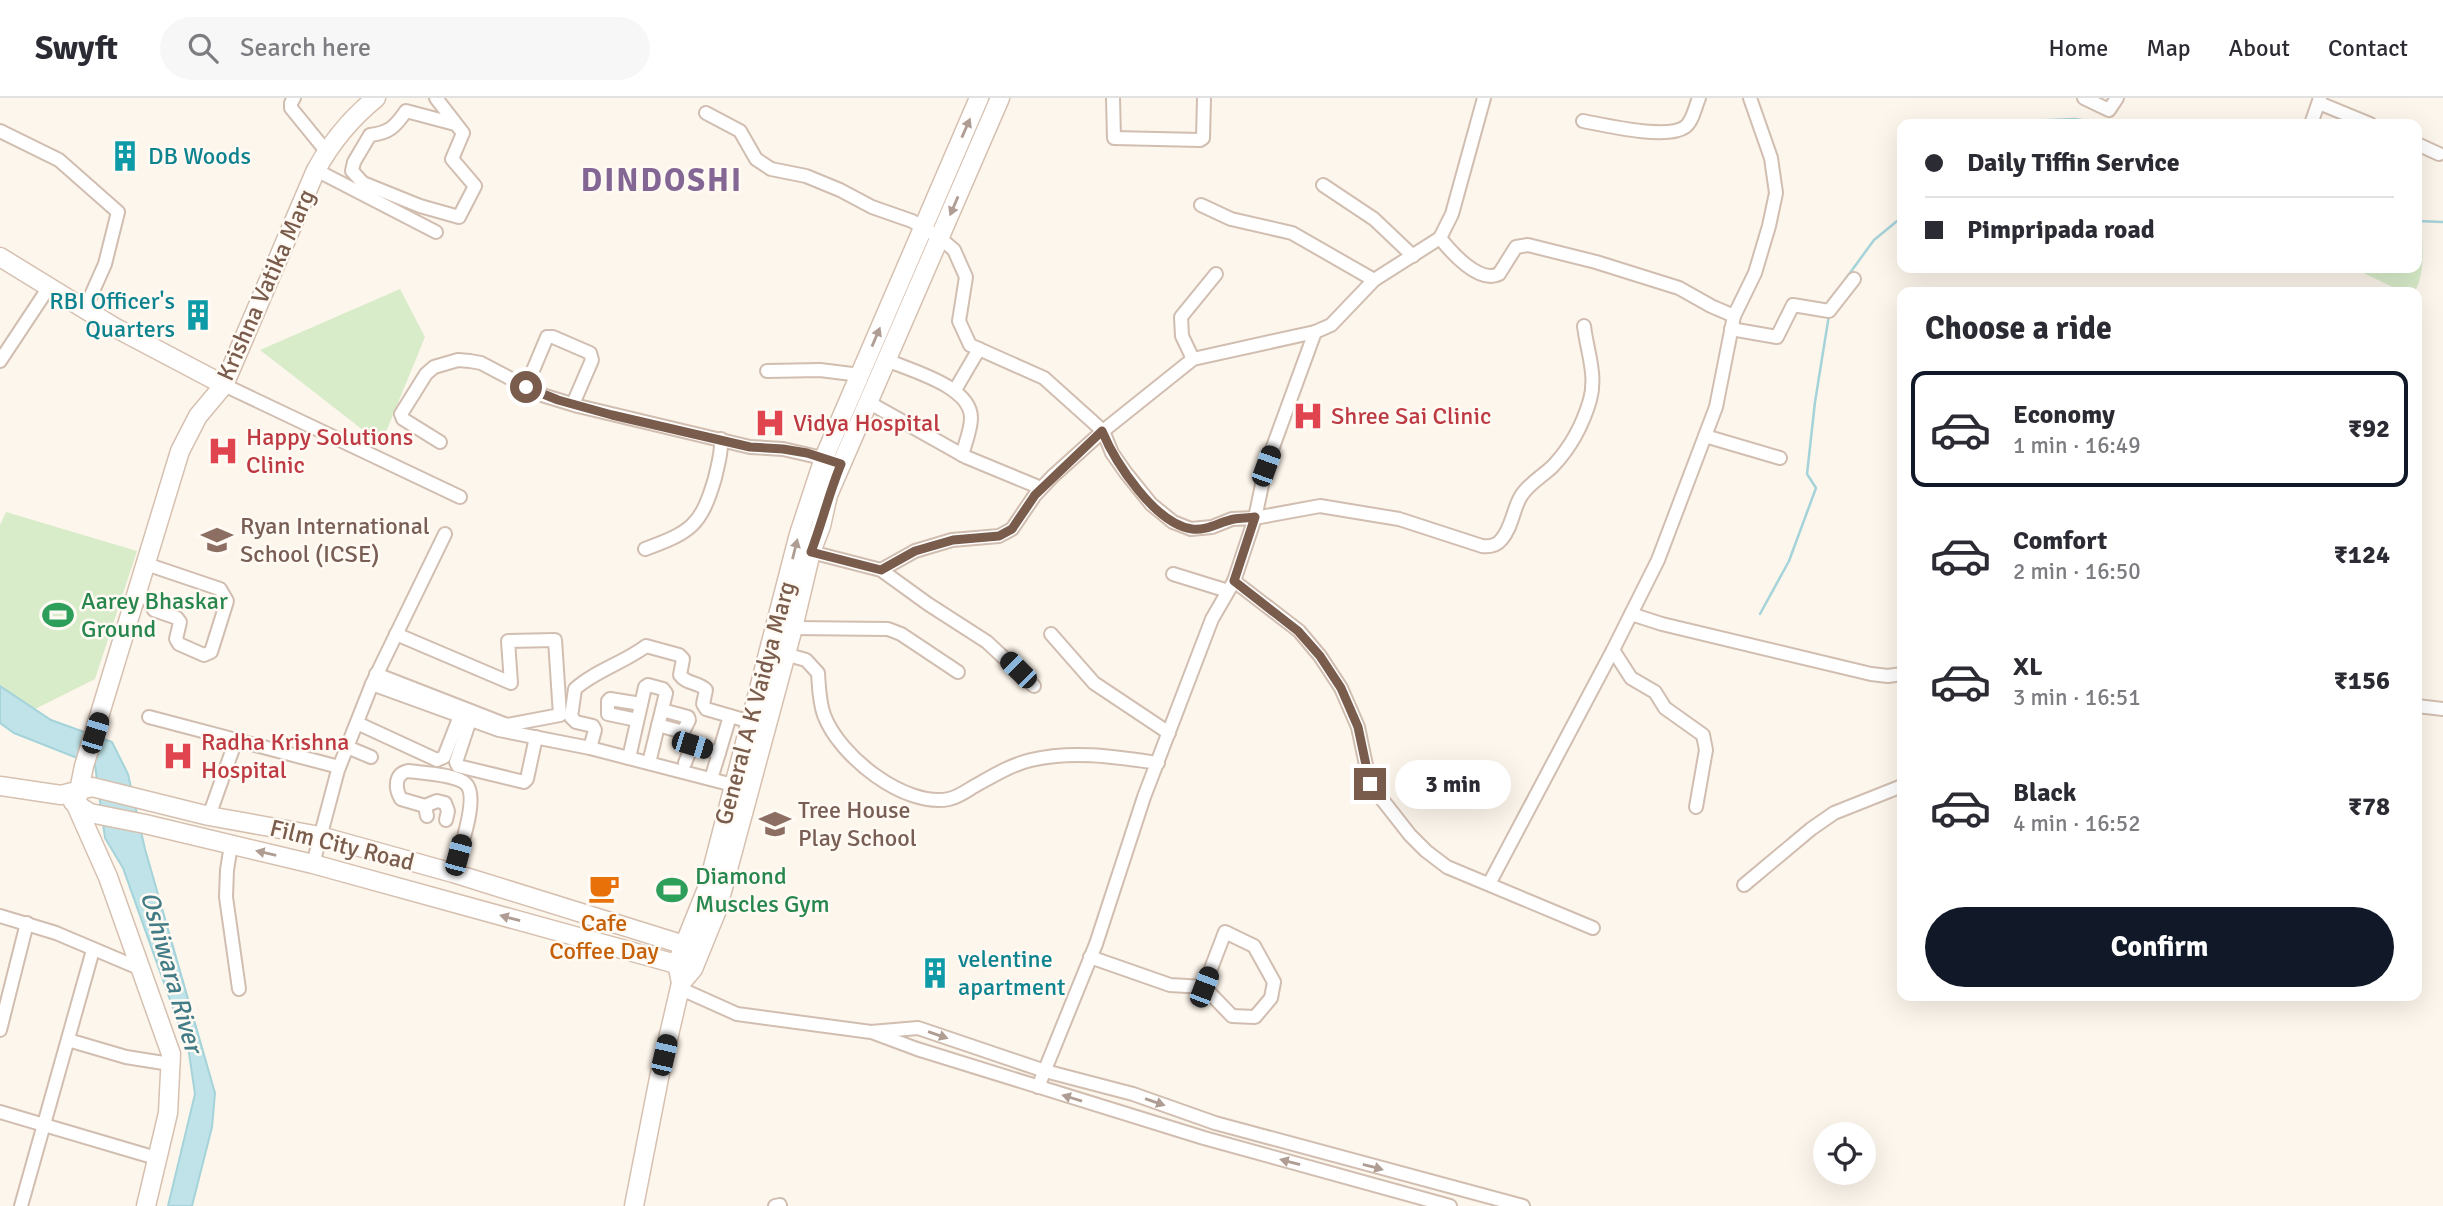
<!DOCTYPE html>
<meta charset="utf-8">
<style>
:root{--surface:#fff;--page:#f7f7f7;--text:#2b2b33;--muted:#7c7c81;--line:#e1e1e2;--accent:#111827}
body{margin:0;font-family:Signika,sans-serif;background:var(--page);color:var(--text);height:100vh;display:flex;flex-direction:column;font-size:26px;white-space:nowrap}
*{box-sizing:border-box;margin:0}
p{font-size:23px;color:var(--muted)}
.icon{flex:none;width:38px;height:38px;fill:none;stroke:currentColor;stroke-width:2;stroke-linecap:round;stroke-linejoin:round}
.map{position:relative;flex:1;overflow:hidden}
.sheet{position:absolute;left:1897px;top:189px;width:525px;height:714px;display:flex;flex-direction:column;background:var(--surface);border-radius:14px;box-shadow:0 7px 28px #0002}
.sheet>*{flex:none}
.banner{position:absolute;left:1897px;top:21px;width:525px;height:154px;border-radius:14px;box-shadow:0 7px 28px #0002;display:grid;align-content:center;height:154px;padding:0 28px;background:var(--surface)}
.fabs{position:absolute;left:1813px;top:1024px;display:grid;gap:14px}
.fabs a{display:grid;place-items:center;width:63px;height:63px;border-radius:50%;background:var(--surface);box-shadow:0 7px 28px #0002;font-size:35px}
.end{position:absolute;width:32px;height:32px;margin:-16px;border:9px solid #7a5c4d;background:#fff;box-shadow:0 0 0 4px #fff}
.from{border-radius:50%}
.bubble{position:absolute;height:49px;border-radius:24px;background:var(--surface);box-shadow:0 7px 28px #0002;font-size:23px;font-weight:800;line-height:49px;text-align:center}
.car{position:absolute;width:21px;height:42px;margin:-21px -10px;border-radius:9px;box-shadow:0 0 5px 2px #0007;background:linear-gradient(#222 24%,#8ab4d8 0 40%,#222 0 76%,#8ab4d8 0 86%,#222 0)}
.banner b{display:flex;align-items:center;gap:24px;height:66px;font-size:26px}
.banner b+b{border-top:2px solid var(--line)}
.banner i{width:18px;height:18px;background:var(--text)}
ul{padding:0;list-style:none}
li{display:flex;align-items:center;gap:21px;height:116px;margin:0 14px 10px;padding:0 14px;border:4px solid transparent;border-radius:14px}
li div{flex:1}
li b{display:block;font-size:26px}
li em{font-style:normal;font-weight:800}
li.on{border-color:var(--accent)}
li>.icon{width:63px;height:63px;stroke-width:1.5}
h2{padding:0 28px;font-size:32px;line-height:84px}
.action{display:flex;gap:14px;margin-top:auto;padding:14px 28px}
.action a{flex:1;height:80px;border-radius:42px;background:var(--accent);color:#fff;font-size:28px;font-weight:800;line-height:80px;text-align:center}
header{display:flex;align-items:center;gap:42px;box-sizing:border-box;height:98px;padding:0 35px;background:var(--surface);border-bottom:2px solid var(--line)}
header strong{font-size:33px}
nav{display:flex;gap:38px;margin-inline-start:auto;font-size:24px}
.search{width:490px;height:63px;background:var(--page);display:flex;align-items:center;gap:18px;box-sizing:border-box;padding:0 24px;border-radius:38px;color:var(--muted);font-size:26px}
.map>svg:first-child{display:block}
</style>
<header>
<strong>Swyft</strong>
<div class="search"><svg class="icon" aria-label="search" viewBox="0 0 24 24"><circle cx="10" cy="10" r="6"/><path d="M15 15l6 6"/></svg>Search here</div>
<nav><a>Home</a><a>Map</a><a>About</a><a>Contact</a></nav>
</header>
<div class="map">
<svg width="2443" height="1108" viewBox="0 0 2443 1108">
<rect width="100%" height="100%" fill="#fdf6ec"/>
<g fill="#d8ecc9">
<path d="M2417 134 2422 136C2423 157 2424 175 2415 194H2403L2353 170H2417Z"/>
<polygon points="400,191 425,239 381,346 260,252"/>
<polygon points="6,414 137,453 95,581 35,611 0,588 0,427"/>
</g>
<polygon fill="#bfe3e8" stroke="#a5d3da" stroke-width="2" points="0,588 51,622 112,644 128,676 145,751 215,995 212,1029 192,1108 168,1108 195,996 189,955 123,770 105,740 95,667 14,635 0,625"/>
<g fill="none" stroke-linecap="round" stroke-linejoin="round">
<g stroke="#a5d3da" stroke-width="2.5">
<polyline points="2019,26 2024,23 2075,21 2105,26"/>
<polyline points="2417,123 2443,124"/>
<polyline points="1836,194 1874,142 1902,119"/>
<polyline points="1760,516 1789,463 1816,390 1807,376 1815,304 1829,217"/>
</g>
<defs>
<g id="street">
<polyline points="294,0 291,5 291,10 326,53"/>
<path d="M436 0 463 35 452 61 475 88 459 119 420 108 363 85 352 73 354 64 370 37C389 35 395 29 406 13L455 26"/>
<polyline points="1113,0 1114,40 1200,42 1203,40 1204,0"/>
<polyline points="2084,0 2109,12 2117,0"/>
<polyline points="2319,5 2370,26"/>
<path d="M706 15 740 33 756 61 771 71 806 78 840 92 872 109 912 123 940 140 954 152 966 179 959 223 970 247 1044 280 1103 333 1112 355 1126 375 1151 406 1173 424 1191 431 1212 429 1232 421 1255 420 1320 408 1399 421 1482 448C1490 449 1496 448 1501 442 1512 430 1513 411 1521 398 1529 385 1543 378 1553 368 1570 350 1583 326 1590 302 1597 277 1587 253 1584 228"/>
<path d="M1583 23C1604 27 1667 42 1685 29 1693 23 1695 9 1699 0"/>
<polyline points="2311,26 2320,0"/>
<polyline points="0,33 59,62 118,114 105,166 85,211"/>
<polyline points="2417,46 2439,56"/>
<polyline points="316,72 436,134"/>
<polyline points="1323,87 1374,121 1413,158"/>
<polyline points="1201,107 1231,121 1292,135 1374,182"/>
<path d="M1440 140C1451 154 1479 186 1499 176L1516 149 1528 147 1596 164 1679 190 1711 208 1734 218"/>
<polyline points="1731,231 1777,239 1793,207 1829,213 1854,181"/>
<polyline points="1193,261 1182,238 1181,219 1216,176"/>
<path d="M887 262C911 273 971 288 971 320 971 332 965 346 962 357"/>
<polyline points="0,263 49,189"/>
<polyline points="767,273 820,272 860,277"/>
<polyline points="224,287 460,399"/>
<polyline points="526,289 547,239 553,239 590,255 592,262 573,306"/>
<polyline points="955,292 979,251"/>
<polyline points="868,304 966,359 1041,390"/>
<polyline points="1705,338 1780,360"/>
<polyline points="440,344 403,321 401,316 426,276 434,269 458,262 470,263 481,265 542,297 578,308 750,349 783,351 831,362"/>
<path d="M645 451C691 434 701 428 715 380 718 366 722 355 721 341"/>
<polyline points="811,454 881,472 928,506 987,544 1034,588"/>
<polyline points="881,472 915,453 952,442 999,438 1012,431 1035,397 1053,378 1103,333 1193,261 1315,234 1331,227 1374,182 1440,140 1452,116 1484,0"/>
<polyline points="1173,476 1228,493"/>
<polyline points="1234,483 1299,533 1320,558 1341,590 1358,629 1370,686 1410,737 1426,753 1447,769 1593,830"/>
<polyline points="137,497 147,500 154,512 177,520 180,524 176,541 179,546 204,557 211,554 227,503 220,491 146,466"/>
<polyline points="1631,516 1662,526 1871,576 1888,578 1902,576"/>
<polyline points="793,530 888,531 901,536 958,574"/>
<polyline points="1051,536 1094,585 1169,635"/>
<polyline points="1613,552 1631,580 1655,594 1665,610 1703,637 1706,652 1696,709"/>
<path d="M785 556 806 562 818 575C819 589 819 603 824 617 839 658 905 710 949 701 958 699 965 694 973 689 991 679 1010 667 1031 662 1073 652 1116 659 1158 665"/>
<polyline points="376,576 507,627 560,617 555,542 508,543 511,585 396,536"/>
<polyline points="372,586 499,632 590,650 733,687"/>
<polyline points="2417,608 2443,611"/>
<polyline points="149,619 339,669"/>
<polyline points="470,622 456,664 458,668 524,684 527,681 536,639"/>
<polyline points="637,622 608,616 608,603 610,601 641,606"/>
<polyline points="357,625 437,662 444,659 460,618"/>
<polyline points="658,627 683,634 689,622 688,619 662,612"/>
<polyline points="347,649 371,659"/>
<path d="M590 650 595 632 593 628 576 624 571 619 575 591C593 574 625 564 646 548L679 557 683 561 680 577C686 586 699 584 706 592L703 606 706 611 751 624"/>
<polyline points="629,660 645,589 648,587 663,591 666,595 649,665"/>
<polyline points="685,665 692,647 719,655 730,618"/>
<polyline points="711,681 719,655"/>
<polyline points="425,708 437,703 445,705 448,713 446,722"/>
<polyline points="209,718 236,642"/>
<path d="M427 718 425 708 401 701C395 691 394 676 408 673 422 675 456 676 466 686 480 700 458 757 453 775"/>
<polyline points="231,747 227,772 226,799 239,891"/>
<polyline points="313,766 338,672 372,586 445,436"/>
<polyline points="1489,786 1613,552 1658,462 1716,309 1734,218 1755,175 1769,128 1776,95 1771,60 1750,0"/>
<polyline points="1744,787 1811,731 1834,715 1902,688"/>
<polyline points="0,818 56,835 141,871"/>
<polyline points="1090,859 1170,887 1204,889 1225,834 1254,848 1274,884 1271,900 1255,919 1232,918 1204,889"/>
<polyline points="679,890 737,916 871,934 918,930 1045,973 1133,996 1215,1025 1523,1108"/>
<polyline points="0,932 27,825"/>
<polyline points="874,935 917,951 1204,1040 1450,1108"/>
<polyline points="68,942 126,959 170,966"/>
<polyline points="1038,989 1096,846 1144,699 1212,521 1234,483 1255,420 1266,368 1315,234"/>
<polyline points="0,1014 156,1060"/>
<polyline points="21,1108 93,852"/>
<polyline points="775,1108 780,1107"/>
</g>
<g id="secondary">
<polyline points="0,159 114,229 224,287"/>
<polyline points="0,688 61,697 92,689 209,718 320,738 453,775 694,850"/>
<polyline points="73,704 90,715 145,726 313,766 687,869"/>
<polyline points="681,885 693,871 717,812 793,530 811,454 821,428 828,397 1000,0"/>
<path d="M146 1108 168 1015 171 956 108 779 76 707 84 668 180 353 198 318 224 287 316 72C332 43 350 21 376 0"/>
<polyline points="634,1108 659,980 681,885 677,865 708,788 799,436 824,360 979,0"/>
</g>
</defs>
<use href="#street" stroke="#d1beb0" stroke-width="16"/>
<use href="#secondary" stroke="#d6c0b0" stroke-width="21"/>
<use href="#street" stroke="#fff" stroke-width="12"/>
<use href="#secondary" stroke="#fff" stroke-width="18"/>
</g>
<defs><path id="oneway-solid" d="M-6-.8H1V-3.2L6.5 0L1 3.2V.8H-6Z" transform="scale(1.75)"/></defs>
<g fill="#af9d94">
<use href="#oneway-solid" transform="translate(966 30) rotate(-66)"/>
<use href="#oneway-solid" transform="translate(954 108) rotate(113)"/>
<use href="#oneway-solid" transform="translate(876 239) rotate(-67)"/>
<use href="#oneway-solid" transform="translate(795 451) rotate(-76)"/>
<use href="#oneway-solid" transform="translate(266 755) rotate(-167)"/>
<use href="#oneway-solid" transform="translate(510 820) rotate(-165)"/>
<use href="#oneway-solid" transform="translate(938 937) rotate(19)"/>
<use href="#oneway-solid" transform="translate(1072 1000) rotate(-163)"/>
<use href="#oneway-solid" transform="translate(1155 1004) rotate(19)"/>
<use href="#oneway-solid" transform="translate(1290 1064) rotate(-165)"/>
<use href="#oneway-solid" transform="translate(1373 1069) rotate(15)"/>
</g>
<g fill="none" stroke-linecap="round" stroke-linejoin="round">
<path stroke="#7a5c4d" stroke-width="9" d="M526 289 558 302 612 317 750 349 783 351 807 355 841 366C829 395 822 425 811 454L881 472 915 453 953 442 999 438 1012 431 1035 397 1102 333C1115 364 1155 426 1192 431 1207 433 1219 424 1234 421 1240 420 1248 420 1255 419L1234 483 1298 533 1320 558 1341 590 1358 629 1370 686"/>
</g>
<defs>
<symbol id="building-bare" viewBox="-9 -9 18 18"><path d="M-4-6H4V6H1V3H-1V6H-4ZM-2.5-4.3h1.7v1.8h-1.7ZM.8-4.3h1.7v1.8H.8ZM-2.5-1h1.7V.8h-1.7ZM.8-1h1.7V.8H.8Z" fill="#0f9aa8" stroke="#fffaf3" stroke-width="2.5" paint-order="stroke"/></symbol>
<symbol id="hospital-bare" viewBox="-9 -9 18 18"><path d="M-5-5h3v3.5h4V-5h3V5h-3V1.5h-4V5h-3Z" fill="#e0444e" stroke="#fffaf3" stroke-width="2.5" paint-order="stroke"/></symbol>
<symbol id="school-bare" viewBox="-9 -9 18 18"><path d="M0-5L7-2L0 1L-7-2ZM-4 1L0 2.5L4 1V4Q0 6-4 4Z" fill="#8d6e63" stroke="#fffaf3" stroke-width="2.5" paint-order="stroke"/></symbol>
<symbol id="stadium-bare" viewBox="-9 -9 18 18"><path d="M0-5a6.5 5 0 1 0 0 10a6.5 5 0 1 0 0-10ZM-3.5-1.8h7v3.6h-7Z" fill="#2e9e5b" stroke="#fffaf3" stroke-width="2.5" paint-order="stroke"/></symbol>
<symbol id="cafe-bare" viewBox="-9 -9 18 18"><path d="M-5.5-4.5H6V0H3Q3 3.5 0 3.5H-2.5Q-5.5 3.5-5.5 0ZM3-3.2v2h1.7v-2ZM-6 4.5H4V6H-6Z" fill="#e8710a" stroke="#fffaf3" stroke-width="2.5" paint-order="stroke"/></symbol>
</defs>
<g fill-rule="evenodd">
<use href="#building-bare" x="103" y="36" width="44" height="44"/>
<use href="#building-bare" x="176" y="195" width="44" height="44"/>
<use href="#hospital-bare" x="1286" y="296" width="44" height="44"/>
<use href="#hospital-bare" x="748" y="303" width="44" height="44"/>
<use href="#hospital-bare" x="201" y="331" width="44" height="44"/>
<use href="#school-bare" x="195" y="420" width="44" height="44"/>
<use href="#stadium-bare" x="36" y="495" width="44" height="44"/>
<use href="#hospital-bare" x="156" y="636" width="44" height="44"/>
<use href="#school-bare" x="753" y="704" width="44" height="44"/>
<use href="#cafe-bare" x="582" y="768" width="44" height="44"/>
<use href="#stadium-bare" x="650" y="770" width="44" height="44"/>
<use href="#building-bare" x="913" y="853" width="44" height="44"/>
</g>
<g text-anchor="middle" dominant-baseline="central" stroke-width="5" stroke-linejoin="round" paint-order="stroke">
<g font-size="24" fill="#0d838f" stroke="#fffaf3" text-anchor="start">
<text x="148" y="58">DB Woods</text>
<text x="175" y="203" text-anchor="end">RBI Officer's<tspan x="175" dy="28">Quarters</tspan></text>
<text x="958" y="861">velentine<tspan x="958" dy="28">apartment</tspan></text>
</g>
<g font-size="24" fill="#7a5c4d" stroke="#fffaf3">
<text transform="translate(266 187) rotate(-66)">Krishna Vatika Marg</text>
<text transform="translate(755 605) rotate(-75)">General A K Vaidya Marg</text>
<text transform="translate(342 747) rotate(14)">Film City Road</text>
</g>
<g font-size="24" fill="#be3a42" stroke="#fffaf3" text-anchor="start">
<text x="1331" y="318">Shree Sai Clinic</text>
<text x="793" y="325">Vidya Hospital</text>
<text x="246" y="339">Happy Solutions<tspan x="246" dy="28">Clinic</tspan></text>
<text x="201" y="644">Radha Krishna<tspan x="201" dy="28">Hospital</tspan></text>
</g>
<g font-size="24" fill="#785e54" stroke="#fffaf3" text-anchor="start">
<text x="240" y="428">Ryan International<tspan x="240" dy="28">School (ICSE)</tspan></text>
<text x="798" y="712">Tree House<tspan x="798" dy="28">Play School</tspan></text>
</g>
<g font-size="24" fill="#27864d" stroke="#fffaf3" text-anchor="start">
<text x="81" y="503">Aarey Bhaskar<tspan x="81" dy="28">Ground</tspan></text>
<text x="695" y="778">Diamond<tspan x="695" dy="28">Muscles Gym</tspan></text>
</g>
<g font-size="24" fill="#c56008" stroke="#fffaf3">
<text x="604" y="825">Cafe<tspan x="604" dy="28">Coffee Day</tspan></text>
</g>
<g font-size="26" font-style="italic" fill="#437c86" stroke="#fffaf3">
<text transform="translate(171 874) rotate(74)">Oshiwara River</text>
</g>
<g font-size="32" font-weight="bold" letter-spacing="2" fill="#846695" stroke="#fffaf3">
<text x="662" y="82">DINDOSHI</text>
</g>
</g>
</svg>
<div class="fabs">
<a><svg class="icon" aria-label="locate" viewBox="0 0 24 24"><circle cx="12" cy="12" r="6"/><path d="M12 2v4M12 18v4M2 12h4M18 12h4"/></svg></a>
</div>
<i class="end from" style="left:526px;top:289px"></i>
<i class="end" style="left:1370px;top:686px"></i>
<div class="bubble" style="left:1395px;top:662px;width:116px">3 min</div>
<i class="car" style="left:1266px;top:368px;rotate:20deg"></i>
<i class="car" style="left:1018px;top:572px;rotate:315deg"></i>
<i class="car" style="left:95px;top:635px;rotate:17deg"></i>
<i class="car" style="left:692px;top:647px;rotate:107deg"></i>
<i class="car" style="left:458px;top:757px;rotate:15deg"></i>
<i class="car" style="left:1204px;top:889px;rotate:21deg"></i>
<i class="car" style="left:664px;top:957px;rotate:13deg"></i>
<div class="banner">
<b><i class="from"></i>Daily Tiffin Service</b>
<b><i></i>Pimpripada road</b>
</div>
<section class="sheet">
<h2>Choose a ride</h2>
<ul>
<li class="on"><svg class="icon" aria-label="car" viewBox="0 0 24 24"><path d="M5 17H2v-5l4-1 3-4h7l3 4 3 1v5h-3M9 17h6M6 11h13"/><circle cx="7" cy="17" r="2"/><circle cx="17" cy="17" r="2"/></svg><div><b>Economy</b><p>1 min · 16:49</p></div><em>₹92</em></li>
<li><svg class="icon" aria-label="car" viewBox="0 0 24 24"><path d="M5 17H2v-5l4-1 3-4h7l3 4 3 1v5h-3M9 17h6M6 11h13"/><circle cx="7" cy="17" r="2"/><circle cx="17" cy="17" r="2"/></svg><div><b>Comfort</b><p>2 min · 16:50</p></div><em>₹124</em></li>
<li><svg class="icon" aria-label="car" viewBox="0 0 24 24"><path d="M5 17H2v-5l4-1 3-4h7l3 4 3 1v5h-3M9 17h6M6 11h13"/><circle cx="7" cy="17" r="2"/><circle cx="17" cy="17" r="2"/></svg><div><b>XL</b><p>3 min · 16:51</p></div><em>₹156</em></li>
<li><svg class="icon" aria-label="car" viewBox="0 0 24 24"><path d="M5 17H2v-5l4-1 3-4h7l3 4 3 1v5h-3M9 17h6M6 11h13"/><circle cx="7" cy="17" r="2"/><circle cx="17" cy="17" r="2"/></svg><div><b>Black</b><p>4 min · 16:52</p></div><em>₹78</em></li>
</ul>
<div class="action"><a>Confirm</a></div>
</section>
</div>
